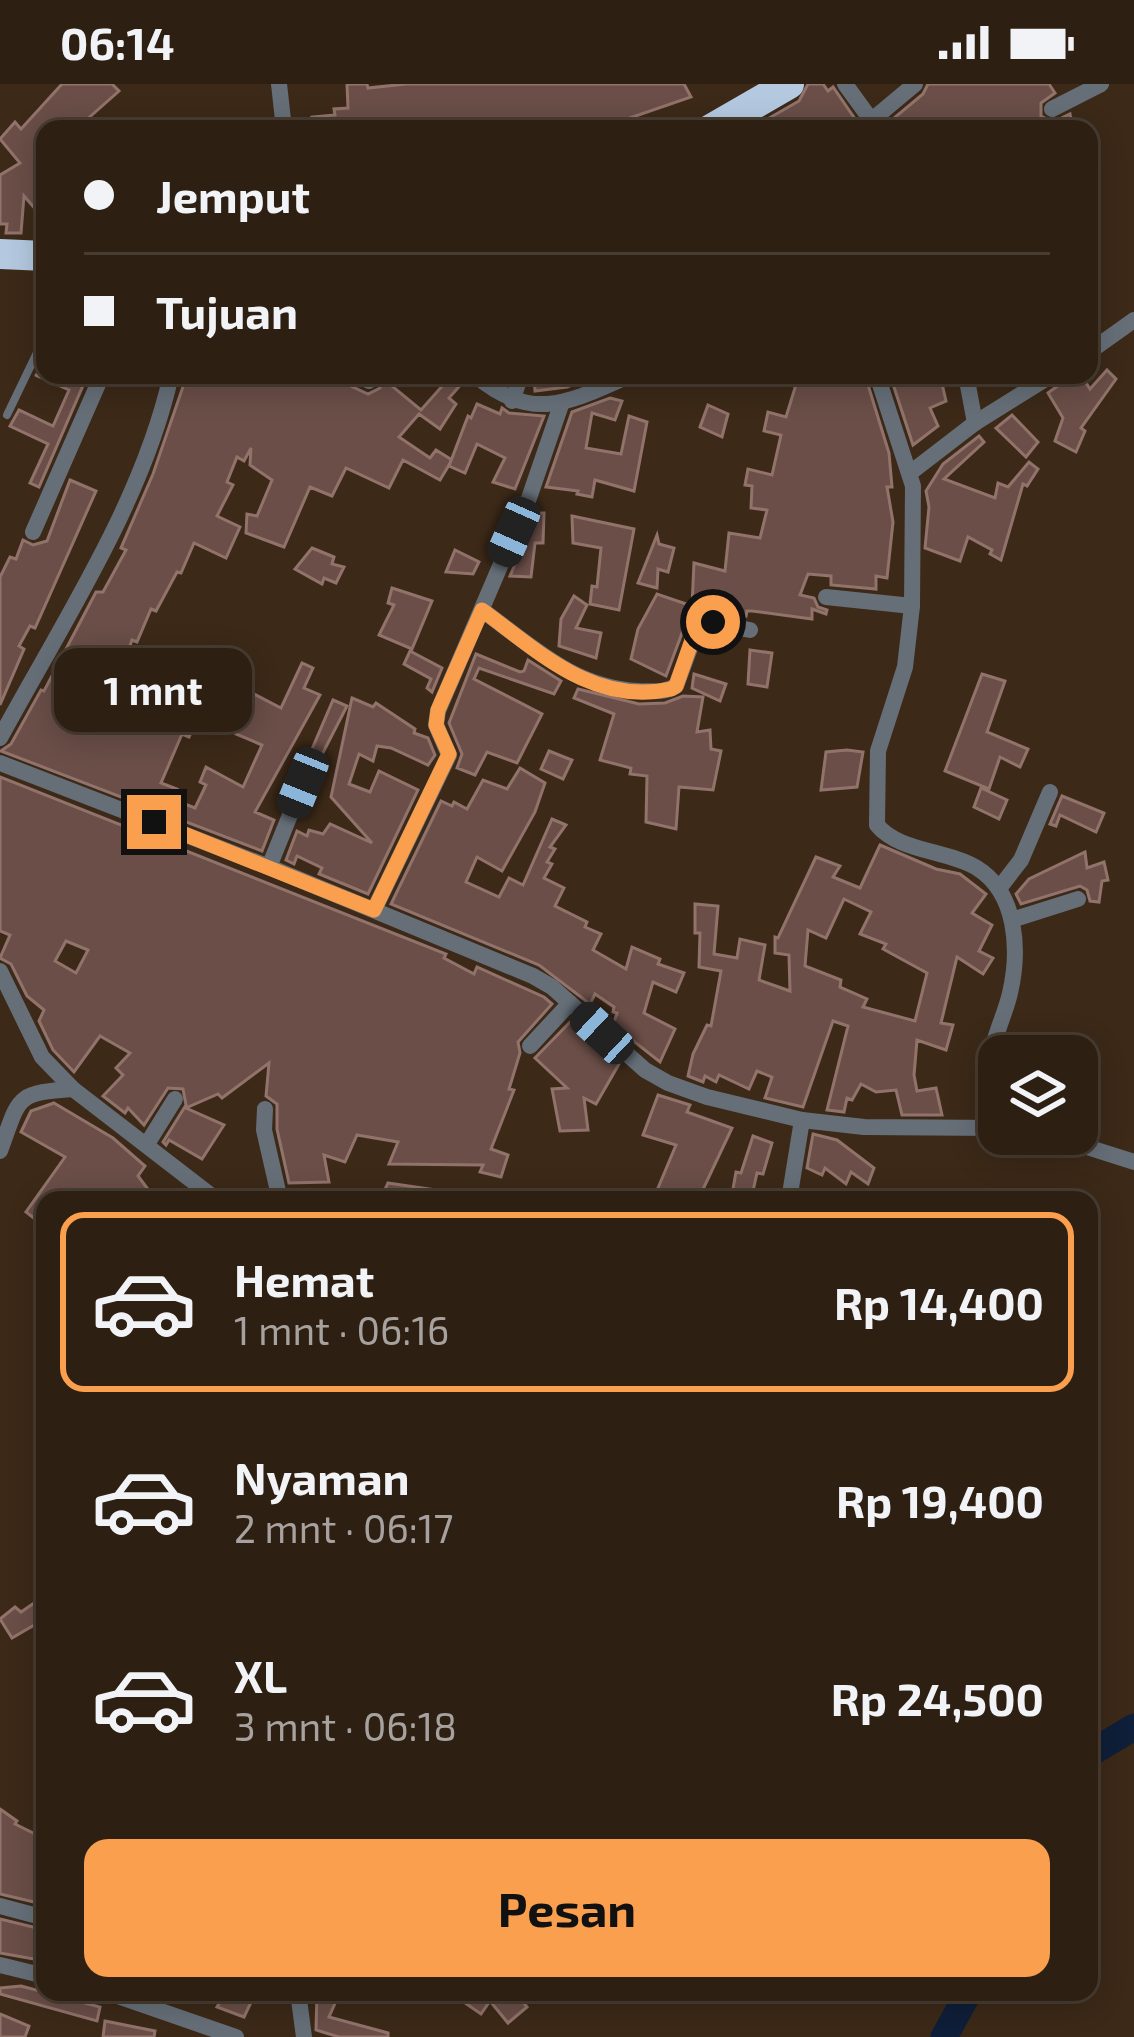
<!DOCTYPE html>
<html lang="id">
<meta charset="utf-8">
<style>
:root{--surface:#2d1f12;--page:#392c20;--text:#f1f3f6;--muted:#a7a29f;--line:#483d32;--accent:#fa9f4e}
body{margin:0;font-family:"Exo 2",sans-serif;background:var(--page);color:var(--text);height:100vh;display:flex;flex-direction:column;font-size:45px;white-space:nowrap}
*{box-sizing:border-box;margin:0}
p{font-size:39px;color:var(--muted)}
.icon{flex:none;width:66px;height:66px;fill:none;stroke:currentColor;stroke-width:2;stroke-linecap:round;stroke-linejoin:round}
.map{position:relative;flex:1;overflow:hidden}
.drawer{position:absolute;left:36px;top:1107px;width:1062px;height:810px;display:flex;flex-direction:column;background:var(--surface);border-radius:24px;box-shadow:0 6px 30px #0003,0 0 0 3px var(--line)}
.drawer>*{flex:none}
.guide{position:absolute;left:36px;top:36px;width:1062px;height:264px;border-radius:24px;box-shadow:0 6px 30px #0003,0 0 0 3px var(--line);display:grid;align-content:center;height:264px;padding:0 48px;background:var(--surface)}
.controls{position:absolute;left:978px;top:951px;display:grid;gap:24px}
.controls a{display:grid;place-items:center;width:120px;height:120px;border-radius:24px;background:var(--surface);box-shadow:0 6px 30px #0003,0 0 0 3px var(--line);font-size:60px}
.end{position:absolute;width:54px;height:54px;margin:-27px;border:15px solid #fa9f4e;background:#111;box-shadow:0 0 0 6px #111}
.from{border-radius:50%}
.bubble{position:absolute;height:84px;border-radius:24px;background:var(--surface);box-shadow:0 6px 30px #0003,0 0 0 3px var(--line);font-size:39px;font-weight:700;line-height:84px;text-align:center}
.car{position:absolute;width:36px;height:72px;margin:-36px -18px;border-radius:15px;box-shadow:0 0 9px 3px #0007;background:linear-gradient(#222 24%,#8ab4d8 0 40%,#222 0 76%,#8ab4d8 0 86%,#222 0)}
.guide b{display:flex;align-items:center;gap:42px;height:114px;font-size:45px}
.guide b+b{border-top:3px solid var(--line)}
.guide i{width:30px;height:30px;background:var(--text)}
ul{padding:21px 0 0;list-style:none}
li{display:flex;align-items:center;gap:36px;height:180px;margin:0 24px 18px;padding:0 24px;border:6px solid transparent;border-radius:24px}
li div{flex:1}
li b{display:block;font-size:45px}
li em{font-style:normal;font-weight:700}
li.active{border-color:var(--accent)}
li>.icon{width:108px;height:108px;stroke-width:1.5}
.primary-button{display:flex;gap:24px;margin-top:auto;padding:24px 48px}
.primary-button a{flex:1;height:138px;border-radius:24px;background:var(--accent);color:#111;font-size:48px;font-weight:700;line-height:138px;text-align:center}
.status{display:flex;justify-content:space-between;align-items:center;height:84px;padding:0 60px;background:var(--surface);direction:ltr}
.status svg{height:33px;fill:currentColor}
.map>svg:first-child{display:block}
</style>
<div class="status"><b>06:14</b><svg viewBox="0 0 49 12"><path d="M0 12V9h3v3zM5 12V6h3v6zM10 12V3h3v9zM15 12V0h3v12zM26 1h20v11H26zM47 4h2v5h-2z"/></svg></div>
<div class="map">
<svg width="1134" height="1953" viewBox="0 0 1134 1953">
<rect width="100%" height="100%" fill="#3c2918"/>
<g fill="none" stroke-linecap="round" stroke-linejoin="round">
<g stroke="#0f1e39" stroke-width="27">
<polyline points="1089,1670 1134,1643"/>
<polyline points="944,1953 969,1908"/>
</g>
</g>
<g fill="#6a4e47" stroke="#91736b" stroke-width="3" fill-rule="evenodd">
<polygon points="62,0 112,0 119,7 76,45 45,45 45,121 37,127 24,112 21,149 6,149 7,140 0,140 0,91 20,79 0,55 15,38 21,45"/>
<polygon points="347,0 367,0 368,4 406,0 684,0 691,13 598,45 592,45 590,39 554,45 315,45 312,33 335,31 334,25 348,24"/>
<polygon points="808,0 823,0 828,7 833,3 862,45 750,45 799,17"/>
<polygon points="928,0 1049,0 1055,9 1041,19 1041,32 1053,38 1070,30 1073,45 999,45 996,36 971,45 889,45 888,39 923,10"/>
<polygon points="1107,286 1116,295 1081,344 1085,347 1076,368 1055,357 1063,334 1048,309 1063,298 1065,291 1081,291 1090,305"/>
<polygon points="35,291 71,291 85,297 39,403 30,399 48,360 10,342 19,326 53,342 69,306"/>
<polygon points="187,291 345,291 351,302 368,310 380,304 380,291 400,291 393,303 421,326 452,291 462,291 464,297 449,314 456,320 440,345 419,330 399,353 430,374 436,366 452,376 440,396 403,376 389,404 346,384 332,412 310,403 284,463 246,449 247,430 257,432 272,396 250,381 251,364 244,377 237,373 227,398 233,401 217,432 240,443 226,474 194,459 181,489 177,488 156,527 151,525 137,558 132,556 127,570 120,567 111,589 199,632 189,653 182,650 161,699 177,705 172,715 195,724 206,701 200,698 206,683 243,703 262,661 236,650 254,610 281,624 302,579 313,584 304,604 320,611 255,728 274,736 262,767 1,667 11,660 41,606 44,607 96,508 103,508 126,466 121,464 153,390"/>
<polygon points="534,291 599,291 567,303 535,307"/>
<polygon points="799,291 836,298 839,291 865,291 889,369 892,403 887,403 893,438 887,494 876,492 876,505 831,501 831,492 808,490 800,511 814,514 818,523 827,526 826,530 812,525 812,535 752,527 747,527 746,532 695,525 688,533 666,592 631,575 638,545 657,510 692,522 694,479 725,487 729,449 760,454 767,426 751,424 752,402 745,401 748,385 772,391 781,351 764,347 768,328 786,333"/>
<polygon points="890,291 940,291 946,317 930,324 938,342 913,361"/>
<polygon points="610,314 622,317 615,336 592,329 586,364 621,370 629,332 647,338 634,407 595,396 592,413 577,410 578,407 546,403 572,328"/>
<polygon points="477,320 500,330 502,324 509,329 544,332 515,405 493,398 505,374 477,360 465,389 449,382 468,332 471,334"/>
<polygon points="708,321 728,330 722,353 700,343"/>
<polygon points="1012,331 1038,358 1026,373 996,344"/>
<polygon points="979,352 984,358 944,395 995,414 998,399 1008,403 1029,378 1038,385 1027,402 1023,400 1001,476 990,470 992,466 968,453 960,477 925,464 929,423 926,407 943,380"/>
<polygon points="70,396 96,407 35,544 30,542 19,562 24,565 0,621 0,493 10,473 16,475 23,456 33,461 47,457"/>
<polygon points="537,429 544,429 543,459 535,459 531,493 510,492"/>
<polygon points="572,432 634,445 619,526 590,520 592,502 597,503 601,464 573,459"/>
<polygon points="657,451 659,460 674,464 668,488 658,485 657,504 638,499"/>
<polygon points="312,464 334,473 332,480 344,483 336,499 324,494 322,500 295,485"/>
<polygon points="455,466 479,478 473,490 446,488"/>
<polygon points="392,504 432,517 412,565 379,551 394,521 388,519"/>
<polygon points="574,512 587,521 576,544 601,549 596,574 559,562 561,535"/>
<polygon points="750,566 772,569 767,603 748,600"/>
<polygon points="410,567 442,584 432,608 427,604 431,595 404,580"/>
<polygon points="476,570 520,588 524,587 528,576 561,597 554,610 479,584 474,595 542,630 517,679 487,668 475,691 457,684 462,670 449,639"/>
<polygon points="694,590 726,600 720,617 692,604"/>
<polygon points="982,590 1005,597 987,648 1028,665 1020,683 1000,673 989,705 945,687"/>
<polygon points="578,605 639,620 665,619 683,612 703,613 697,648 710,646 711,665 721,667 713,706 679,703 676,745 646,738 647,692 630,690 631,684 600,676 614,630 574,614"/>
<polygon points="352,614 373,623 376,619 415,645 414,649 428,654 435,671 428,681 391,664 377,662 373,677 359,670 349,700 370,708 379,687 418,706 368,810 319,790 322,784 297,772 294,780 286,776 297,747 307,752 309,746 323,750 330,740 372,759 331,713"/>
<polygon points="333,616 347,622 312,690 303,686"/>
<polygon points="847,666 863,668 857,703 821,706 826,668"/>
<polygon points="549,667 572,676 563,695 541,685"/>
<polygon points="520,684 545,699 535,728 502,787 477,773 466,798 499,813 509,794 523,801 552,735 566,741 550,763 555,765 547,778 552,780 544,794 564,804 555,822 587,838 585,843 601,850 593,866 626,885 632,863 660,875 658,880 684,889 676,908 653,898 644,929 675,945 660,978 613,941 617,929 613,928 614,923 595,910 590,920 539,881 391,820 441,717 452,722 454,718 467,725 483,696 507,705"/>
<path d="M0 693 446 870 444 874 474 890 477 883 544 913 552 920 518 958 520 969 509 1005 514 1006 491 1065 508 1071 501 1093 480 1088 483 1081 389 1080 398 1058 357 1051 345 1078 324 1071 329 1098 289 1099 277 1045V1020L266 1012 269 979 222 1014 218 1010 186 1024 224 1041 202 1075 169 1056 166 1061 163 1058 186 1021 183 1005 168 1004 144 1041 128 1024 125 1029 103 1012 123 991 116 984 130 969 100 952 74 988 53 966 39 937 44 926 27 912 11 880 0 874 10 851 0 847ZM66 857 88 866 76 889 55 877Z"/>
<polygon points="981,704 1007,716 999,735 974,723"/>
<polygon points="1062,712 1104,729 1096,748 1060,731 1056,742 1050,740"/>
<path d="M880 761 936 785 960 790 986 810 972 829 992 841 979 867 993 874 983 890 957 873 941 939 953 941 946 966 917 956 914 991 917 1007 936 1004 942 1031H902L896 1006 876 1008 861 1000 852 1016 847 1014 844 1028 827 1026 848 942 833 937 803 1023 765 1014 772 993 757 987 749 1005 719 991 716 998 705 992 703 998 688 992 693 970 707 941 711 942 721 887 699 883 700 849H695V820L718 822 714 870 737 874 740 855 765 861 759 896 790 907 789 871 775 869V853L778 854 816 773 840 782 833 793 860 804ZM844 815 871 828 860 850 886 860 883 865 927 889 915 937 863 923 867 915 840 903 841 896 805 882 808 846 826 854Z"/>
<polygon points="1085,768 1087,784 1104,778 1108,796 1102,797 1099,818 1090,817 1087,806 1080,802 1021,820 1016,810 1029,795"/>
<polygon points="571,937 619,980 596,1020 584,1014 588,1046 560,1047 552,1005 567,1004 535,974"/>
<polygon points="658,1011 690,1021 687,1028 732,1044 698,1116 653,1116 676,1061 643,1051"/>
<polygon points="54,1019 113,1054 145,1082 138,1092 150,1108 146,1116 45,1116 45,1143 26,1128 65,1073 21,1048 31,1027"/>
<polygon points="813,1050 837,1056 874,1084 868,1100 851,1088 846,1100 825,1084 822,1091 807,1084"/>
<polygon points="753,1052 772,1059 763,1090 757,1089 751,1116 731,1116 736,1088 741,1089"/>
<polygon points="388,1099 457,1109 457,1116 391,1116 382,1112"/>
<polygon points="34,1519 41,1537 12,1554 0,1535 15,1523 21,1528"/>
<polygon points="0,1725 17,1737 15,1740 45,1755 45,1805 38,1819 0,1810"/>
<polygon points="0,1835 45,1846 45,1877 0,1869"/>
<polygon points="21,1902 100,1923 97,1937 0,1910 0,1904"/>
<polygon points="226,1908 256,1908 244,1933 217,1923"/>
<polygon points="317,1908 340,1908 329,1933 388,1949 388,1953 339,1953 316,1946"/>
<polygon points="473,1908 515,1908 527,1923 508,1939 490,1917 481,1930 465,1919"/>
<polygon points="0,1930 29,1942 25,1953 0,1953"/>
<polygon points="105,1937 155,1947 154,1953 103,1953"/>
</g>
<g fill="none" stroke-linecap="round" stroke-linejoin="round">
<polyline stroke="#666f78" stroke-width="8" points="7,331 45,252"/>
<g stroke="#666f78" stroke-width="16">
<polyline points="279,0 284,45"/>
<polyline points="845,0 877,44"/>
<polyline points="1052,25 1101,0"/>
<polyline points="872,36 915,0"/>
<polyline points="1089,268 1134,236"/>
<polyline points="358,291 369,297"/>
<path d="M475 291C532 340 570 318 631 291"/>
<path d="M877 291 913 402 912 522 905 583 878 667 877 741C899 768 948 766 977 784 1017 809 1020 866 1010 909 1005 932 991 956 991 980 991 1001 995 1023 996 1044"/>
<polyline points="966,291 975,339"/>
<polyline points="512,317 521,291"/>
<polyline points="910,389 975,339 1052,291"/>
<polyline points="33,448 102,291"/>
<polyline points="826,513 912,522"/>
<path d="M482 526C533 563 574 604 639 607 653 607 664 609 676 602L700 537 750 546"/>
<path d="M0 654C61 541 143 418 171 291"/>
<polyline points="0,679 269,783 533,892 552,903 645,986 668,999 707,1013 802,1036 864,1043 999,1044"/>
<polyline points="269,783 303,699"/>
<polyline points="1001,802 1021,776 1050,708"/>
<polyline points="374,826 449,671 436,641 438,627 528,417 561,321"/>
<polyline points="1012,836 1078,815"/>
<polyline points="0,887 42,973 73,1005 217,1116"/>
<polyline points="530,962 570,919"/>
<polyline points="265,1025 264,1046 280,1116"/>
<polyline points="1046,1050 1134,1078"/>
<polyline points="147,1060 175,1015"/>
<path d="M0 1067C20 1013 14 1009 73 1005"/>
<polyline points="789,1116 802,1036"/>
<polyline points="0,1822 45,1834"/>
<polyline points="0,1881 45,1892"/>
<polyline points="106,1908 236,1953"/>
<polyline points="298,1908 304,1953"/>
</g>
<g stroke="#b4c9e0" stroke-width="30">
<polyline points="711,45 789,0"/>
<polyline points="0,170 45,172"/>
</g>
</g>
<g fill="none" stroke-linecap="round" stroke-linejoin="round">
<path stroke="#fa9f4e" stroke-width="15" d="M154 738 374 826 449 670 436 641 438 626 482 526C539 568 594 622 671 605L676 602 698 539 713 538"/>
</g>
</svg>
<div class="controls">
<a><svg class="icon" aria-label="layers" viewBox="0 0 24 24"><path d="M12 4l9 5-9 5-9-5zM3 14l9 5 9-5"/></svg></a>
</div>
<i class="end from" style="left:713px;top:538px"></i>
<i class="end" style="left:154px;top:738px"></i>
<div class="bubble" style="left:54px;top:564px;width:198px">1 mnt</div>
<i class="car" style="left:514px;top:448px;rotate:204deg"></i>
<i class="car" style="left:303px;top:699px;rotate:202deg"></i>
<i class="car" style="left:602px;top:949px;rotate:313deg"></i>
<div class="guide">
<b><i class="from"></i>Jemput</b>
<b><i></i>Tujuan</b>
</div>
<section class="drawer">
<ul>
<li class="active"><svg class="icon" aria-label="car" viewBox="0 0 24 24"><path d="M5 17H2v-5l4-1 3-4h7l3 4 3 1v5h-3M9 17h6M6 11h13"/><circle cx="7" cy="17" r="2"/><circle cx="17" cy="17" r="2"/></svg><div><b>Hemat</b><p>1 mnt · 06:16</p></div><em>Rp 14,400</em></li>
<li><svg class="icon" aria-label="car" viewBox="0 0 24 24"><path d="M5 17H2v-5l4-1 3-4h7l3 4 3 1v5h-3M9 17h6M6 11h13"/><circle cx="7" cy="17" r="2"/><circle cx="17" cy="17" r="2"/></svg><div><b>Nyaman</b><p>2 mnt · 06:17</p></div><em>Rp 19,400</em></li>
<li><svg class="icon" aria-label="car" viewBox="0 0 24 24"><path d="M5 17H2v-5l4-1 3-4h7l3 4 3 1v5h-3M9 17h6M6 11h13"/><circle cx="7" cy="17" r="2"/><circle cx="17" cy="17" r="2"/></svg><div><b>XL</b><p>3 mnt · 06:18</p></div><em>Rp 24,500</em></li>
</ul>
<div class="primary-button"><a>Pesan</a></div>
</section>
</div>
